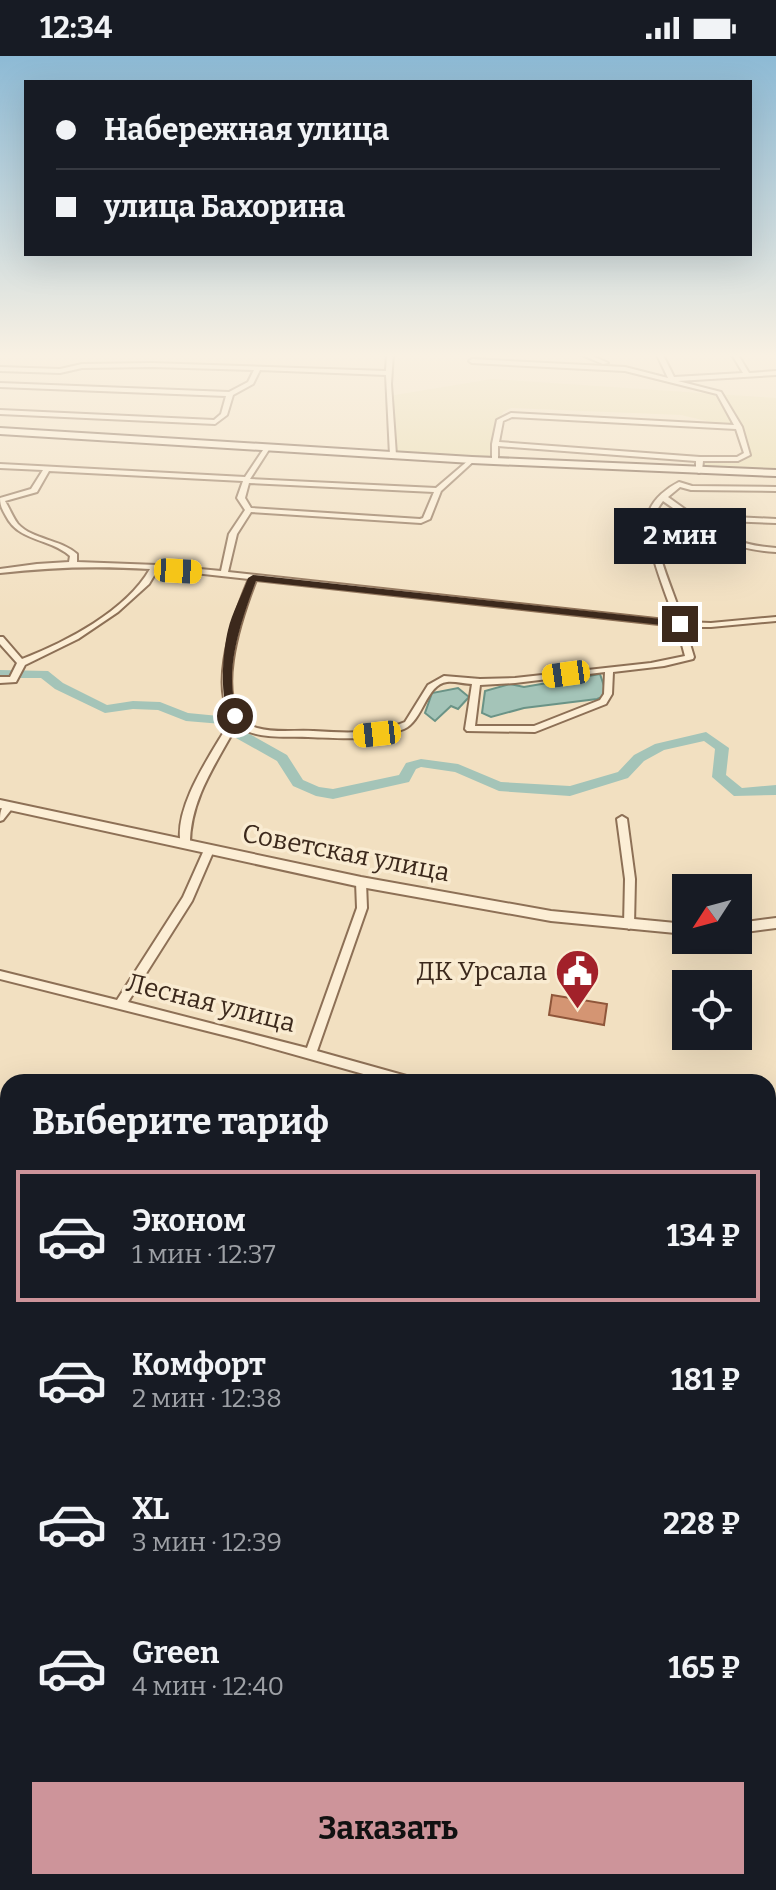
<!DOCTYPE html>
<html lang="ru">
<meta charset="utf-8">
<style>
:root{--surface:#171b24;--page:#242831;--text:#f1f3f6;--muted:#9ea1a6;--line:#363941;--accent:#cd949a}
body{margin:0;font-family:Bitter,serif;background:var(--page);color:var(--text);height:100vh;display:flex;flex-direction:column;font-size:30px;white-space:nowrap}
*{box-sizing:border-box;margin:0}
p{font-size:26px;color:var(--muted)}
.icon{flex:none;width:44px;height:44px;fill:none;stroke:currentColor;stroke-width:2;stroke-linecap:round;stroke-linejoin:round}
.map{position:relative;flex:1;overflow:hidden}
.drawer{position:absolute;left:0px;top:1018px;width:776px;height:816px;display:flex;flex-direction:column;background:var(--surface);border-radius:24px 24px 0 0;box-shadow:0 8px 32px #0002}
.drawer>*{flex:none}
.guide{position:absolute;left:24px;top:24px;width:728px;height:176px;border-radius:0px;box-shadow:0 8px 32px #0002;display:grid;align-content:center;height:176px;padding:0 32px;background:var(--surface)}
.needle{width:52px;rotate:234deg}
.tools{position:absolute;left:672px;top:818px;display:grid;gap:16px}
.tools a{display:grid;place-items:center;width:80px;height:80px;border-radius:0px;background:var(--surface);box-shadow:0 8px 32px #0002;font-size:40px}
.end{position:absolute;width:36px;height:36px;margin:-18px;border:10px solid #3c291c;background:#fff;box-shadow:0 0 0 4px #fff}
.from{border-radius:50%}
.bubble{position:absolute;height:56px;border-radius:0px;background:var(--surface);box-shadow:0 8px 32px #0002;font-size:26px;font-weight:700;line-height:56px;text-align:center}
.car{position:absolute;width:24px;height:48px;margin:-24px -12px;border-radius:10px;box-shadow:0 0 6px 2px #0007;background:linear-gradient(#f5c518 24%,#345 0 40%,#f5c518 0 76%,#345 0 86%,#f5c518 0)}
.guide b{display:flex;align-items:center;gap:28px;height:76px;font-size:30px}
.guide b+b{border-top:2px solid var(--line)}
.guide i{width:20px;height:20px;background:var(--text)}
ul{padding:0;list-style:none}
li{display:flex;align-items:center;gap:24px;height:132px;margin:0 16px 12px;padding:0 16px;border:4px solid transparent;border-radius:0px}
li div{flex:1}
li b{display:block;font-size:30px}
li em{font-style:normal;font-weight:700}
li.selected{border-color:var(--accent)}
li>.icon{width:72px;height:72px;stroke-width:1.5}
h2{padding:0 32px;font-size:36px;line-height:96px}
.button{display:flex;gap:16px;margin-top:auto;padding:16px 32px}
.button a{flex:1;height:92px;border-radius:0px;background:var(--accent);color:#111;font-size:32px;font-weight:700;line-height:92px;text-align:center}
.status{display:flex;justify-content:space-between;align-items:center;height:56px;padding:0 40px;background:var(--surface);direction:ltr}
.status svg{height:22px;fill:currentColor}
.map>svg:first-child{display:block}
</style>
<div class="status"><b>12:34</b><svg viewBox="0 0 49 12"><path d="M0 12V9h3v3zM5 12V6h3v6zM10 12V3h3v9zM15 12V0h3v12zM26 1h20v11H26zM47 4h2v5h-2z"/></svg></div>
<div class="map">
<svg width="776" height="1834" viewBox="0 0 776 1834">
<rect width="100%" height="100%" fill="#f2e0c1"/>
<polygon fill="#e8dbad" points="492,323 776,342 776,414 699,412 700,406 708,403 738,403 748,398 738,369 719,368 681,359 511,352 503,356 500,364 495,403 393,397 389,340"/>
<polygon fill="#ced194" points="8,1589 8,1826 603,1826 609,1834 0,1834 0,1599 4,1590"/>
<g fill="#a4c4b8" stroke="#6a9386" stroke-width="2">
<polygon points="600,618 605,633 602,641 597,643 524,652 491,661 482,657 485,635 510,628 524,631"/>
<polygon points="458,632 469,641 458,653 451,650 435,665 425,657 432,637"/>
</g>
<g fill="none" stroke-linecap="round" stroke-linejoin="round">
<polygon fill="#a4c4b8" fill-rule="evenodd" points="0,614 48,615 63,627 107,649 133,645 160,646 188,657 229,661 240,666 246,676 287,699 303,724 319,731 333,733 399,719 406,707 421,703 458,708 501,726 570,730 618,716 634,699 655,688 706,676 729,692 726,719 742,732 776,729 776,739 734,740 712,721 715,693 704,685 664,694 644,705 628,722 570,740 499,735 455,716 421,711 416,713 409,726 333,743 316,740 293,730 277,705 236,682 230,672 222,668 186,665 158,654 133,653 105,657 55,633 41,622 0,622"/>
</g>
<polygon fill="#d49573" stroke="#8f563a" stroke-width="2" points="552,939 607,948 604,969 549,959"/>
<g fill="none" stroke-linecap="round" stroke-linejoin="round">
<defs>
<g id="minor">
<polygon points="387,297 393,297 391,328 396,399 393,401 390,399 386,319 260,314 253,328 233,339 227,359 215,368 0,358 0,354 214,364 221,358 226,340 0,331 0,327 229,336 248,326 254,314 152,311 82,312 60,317 0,315 0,311 60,313 82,308 152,307 386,315"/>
<polygon points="577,297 586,297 608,307 603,308"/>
<path d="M656 297H662L674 321 743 317 731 297H737L749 317 776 315V319L678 325 721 336 742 371 750 399 738 405H703L702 415 699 417 696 415V405L498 390V405L495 407 492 405V388L497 364 511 357 734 369 717 338 625 315 472 307 469 305 472 303 625 311 668 322ZM512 361 736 373 744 397 737 401H700L499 386 503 365Z"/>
<path d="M267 390 270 392 250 423 436 432 470 403 475 404 441 435 430 463 421 467 251 456 237 478 228 516 675 565C667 539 641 481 649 456 653 443 667 432 679 426L692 430 776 431V435L691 434 680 431 668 441 693 459 776 463V467L699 464C723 482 746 490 776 492V496C723 493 705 474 663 445 659 450 656 455 655 461 651 490 675 537 683 566L711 567 776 561V565L711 571H685L694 601 693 603 664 610 613 616 612 638 606 648 535 676 467 675 465 673 472 628C464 628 455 625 447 626 426 628 423 665 404 673 372 686 340 682 308 681 289 680 265 683 247 675 199 652 234 559 249 523L158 513 149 528 118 556 78 583 25 609 16 626 0 627V621H10L17 607 0 588V581H3L22 603C66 586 126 555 150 513 99 510 51 511 0 517V513L37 508 69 506 70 500C50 482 19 486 6 460 2 453 0 449 0 442L31 433 43 414 0 412V408L245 421 265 391ZM49 415 243 425 237 442 245 454 229 478 221 515 157 509 77 506V498C60 483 33 484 18 468 13 462 10 453 5 445L37 436ZM249 427 434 436 423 462 420 463 251 452 245 442ZM256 524 677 570 685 600 651 607 515 622 480 623 444 620 428 629 405 666C375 679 345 677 313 675 295 674 274 677 257 672 207 656 243 557 256 524ZM605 616 604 638 600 644 534 670H475L480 629 515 627Z"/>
<path d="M228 673 233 676C213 712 190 746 190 788L185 792 181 790C173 754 207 704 225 674Z"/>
<path d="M9 747 14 750 3 764 0 765C0 758 0 749 9 747Z"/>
<polygon points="622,760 627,763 635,823 634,869 629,873 624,869 625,823 617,763"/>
<polygon points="209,790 214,794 192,845 128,946 307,992 357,852 356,826 361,822 366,826 367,852 317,995 410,1021 414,1022 416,1026 392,1026 239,983 0,923 0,915 117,944 183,841 204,794"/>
<polygon points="776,1070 776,1080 768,1081 768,1071"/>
<polygon points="0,1163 8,1166 8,1179 0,1176"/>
<polygon points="768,1211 776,1213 776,1225 768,1223"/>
<polygon points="0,1239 8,1240 8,1254 0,1253"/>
<rect x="768" y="1407" width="8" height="16"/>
<polygon points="776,1680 776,1698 768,1702 768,1684"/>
</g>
<g id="tertiary">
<polygon points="0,744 361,821 551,855 686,868 686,878 551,865 361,831 0,752"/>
<polygon points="776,862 776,872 738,877 738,867"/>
</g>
<polygon id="secondary" points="0,372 472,401 776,414 776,420 472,407 0,378"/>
</defs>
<use href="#minor" stroke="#8d7056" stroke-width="4"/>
<use href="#tertiary" stroke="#8d7056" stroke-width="4"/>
<use href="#secondary" stroke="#6f513a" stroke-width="4"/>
<use href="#minor" fill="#fceed5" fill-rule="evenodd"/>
<use href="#tertiary" fill="#fceed5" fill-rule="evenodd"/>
<use href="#secondary" fill="#fceed5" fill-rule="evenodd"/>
</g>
<linearGradient id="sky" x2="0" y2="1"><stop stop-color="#8dbad5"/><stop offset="0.54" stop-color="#f9f1e3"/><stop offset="1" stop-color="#f9f1e3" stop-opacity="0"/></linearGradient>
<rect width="776" height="554" fill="url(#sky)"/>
<path fill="#3c291c" d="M253 519 680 565 685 568 680 571 256 525C242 562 220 623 240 660L235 664C217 653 223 594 228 574 232 557 242 539 248 522Z"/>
<defs>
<symbol id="civic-pin" viewBox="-11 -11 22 30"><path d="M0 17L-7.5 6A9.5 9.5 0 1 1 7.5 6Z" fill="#a2212a" stroke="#f9ebd1"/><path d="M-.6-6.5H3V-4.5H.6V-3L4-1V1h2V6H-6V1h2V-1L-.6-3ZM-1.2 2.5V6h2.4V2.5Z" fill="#fff"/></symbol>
</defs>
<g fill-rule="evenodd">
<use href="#civic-pin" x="552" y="890" width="51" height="69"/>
</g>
<g text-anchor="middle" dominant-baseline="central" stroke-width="7" stroke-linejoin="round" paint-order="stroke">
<g font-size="26" fill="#3c291c" stroke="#f9ebd1">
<text transform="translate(346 797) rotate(11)">Советская улица</text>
<text transform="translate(211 947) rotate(14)">Лесная улица</text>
</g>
<g font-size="26" fill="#3c291c" stroke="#f9ebd1" text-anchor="end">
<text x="547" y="915">ДК Урсала</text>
</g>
</g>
</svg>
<div class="tools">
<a><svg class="needle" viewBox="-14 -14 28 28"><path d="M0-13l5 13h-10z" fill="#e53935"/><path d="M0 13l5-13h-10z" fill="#9ea1a6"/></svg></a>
<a><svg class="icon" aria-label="locate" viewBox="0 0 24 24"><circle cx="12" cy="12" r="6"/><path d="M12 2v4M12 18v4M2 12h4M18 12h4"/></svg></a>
</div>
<i class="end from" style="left:235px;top:660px"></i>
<i class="end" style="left:680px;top:568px"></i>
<div class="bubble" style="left:614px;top:452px;width:132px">2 мин</div>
<i class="car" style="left:178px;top:515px;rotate:93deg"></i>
<i class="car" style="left:566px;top:618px;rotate:262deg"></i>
<i class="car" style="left:377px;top:678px;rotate:264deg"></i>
<div class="guide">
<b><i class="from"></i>Набережная улица</b>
<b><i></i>улица Бахорина</b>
</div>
<section class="drawer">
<h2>Выберите тариф</h2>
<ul>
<li class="selected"><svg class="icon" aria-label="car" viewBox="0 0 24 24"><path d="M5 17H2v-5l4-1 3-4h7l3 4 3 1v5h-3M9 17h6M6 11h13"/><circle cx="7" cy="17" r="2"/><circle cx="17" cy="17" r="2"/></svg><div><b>Эконом</b><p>1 мин · 12:37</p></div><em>134 ₽</em></li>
<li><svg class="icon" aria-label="car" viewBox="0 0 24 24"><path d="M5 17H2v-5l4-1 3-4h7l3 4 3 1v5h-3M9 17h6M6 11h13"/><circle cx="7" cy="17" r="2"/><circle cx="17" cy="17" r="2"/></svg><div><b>Комфорт</b><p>2 мин · 12:38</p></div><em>181 ₽</em></li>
<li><svg class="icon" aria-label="car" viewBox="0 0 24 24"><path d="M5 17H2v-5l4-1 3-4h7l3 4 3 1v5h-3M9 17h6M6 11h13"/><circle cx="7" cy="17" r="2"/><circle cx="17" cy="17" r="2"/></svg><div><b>XL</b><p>3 мин · 12:39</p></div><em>228 ₽</em></li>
<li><svg class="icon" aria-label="car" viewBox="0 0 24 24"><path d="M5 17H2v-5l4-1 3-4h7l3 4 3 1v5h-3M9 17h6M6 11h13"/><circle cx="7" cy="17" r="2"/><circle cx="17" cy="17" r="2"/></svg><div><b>Green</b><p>4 мин · 12:40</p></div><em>165 ₽</em></li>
</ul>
<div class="button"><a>Заказать</a></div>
</section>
</div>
